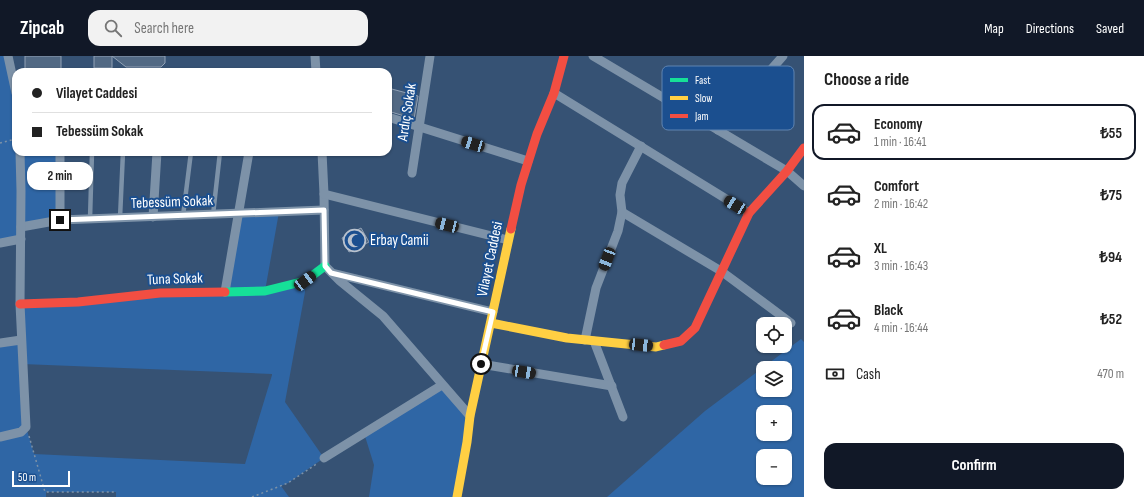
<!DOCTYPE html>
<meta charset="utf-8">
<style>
:root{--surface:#fff;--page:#f2f2f2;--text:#222;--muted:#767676;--line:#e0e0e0;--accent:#111827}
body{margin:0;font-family:"Sofia Sans Condensed",sans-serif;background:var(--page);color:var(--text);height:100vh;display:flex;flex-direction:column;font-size:15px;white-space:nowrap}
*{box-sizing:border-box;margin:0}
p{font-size:13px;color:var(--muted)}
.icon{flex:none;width:22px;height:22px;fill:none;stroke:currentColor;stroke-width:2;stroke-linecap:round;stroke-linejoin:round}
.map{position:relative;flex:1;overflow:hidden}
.sheet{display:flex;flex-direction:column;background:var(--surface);width:340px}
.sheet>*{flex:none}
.guide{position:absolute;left:12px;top:12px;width:380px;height:88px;border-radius:12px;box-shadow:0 1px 3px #0004;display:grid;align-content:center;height:88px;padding:0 20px;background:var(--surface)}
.buttons{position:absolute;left:756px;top:261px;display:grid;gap:8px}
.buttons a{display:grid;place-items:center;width:36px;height:36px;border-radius:8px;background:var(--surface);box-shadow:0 1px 3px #0004;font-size:20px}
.scale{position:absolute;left:12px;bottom:10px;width:58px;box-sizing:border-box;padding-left:4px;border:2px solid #fff;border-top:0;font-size:11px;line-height:14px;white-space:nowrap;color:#fff;-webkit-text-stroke:3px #1b4f8f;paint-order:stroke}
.end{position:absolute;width:18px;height:18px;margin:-9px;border:5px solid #fff;background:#111;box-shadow:0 0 0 2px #111}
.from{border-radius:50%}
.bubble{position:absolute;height:28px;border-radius:12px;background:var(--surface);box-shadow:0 1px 3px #0004;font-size:13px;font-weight:700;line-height:28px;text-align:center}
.car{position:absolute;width:12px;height:24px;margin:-12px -6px;border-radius:5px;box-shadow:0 0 3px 1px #0007;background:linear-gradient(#222 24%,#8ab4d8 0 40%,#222 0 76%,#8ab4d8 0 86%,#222 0)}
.guide b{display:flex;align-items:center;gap:14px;height:38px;font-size:15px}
.guide b+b{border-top:1px solid var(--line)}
.guide i{width:10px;height:10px;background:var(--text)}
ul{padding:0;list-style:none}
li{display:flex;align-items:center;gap:12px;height:56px;margin:0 8px 6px;padding:0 12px;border:2px solid transparent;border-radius:12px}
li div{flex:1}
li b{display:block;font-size:15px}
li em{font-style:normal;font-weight:700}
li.on{border-color:var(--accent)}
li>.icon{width:36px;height:36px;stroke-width:1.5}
h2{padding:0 20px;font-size:18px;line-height:48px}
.pay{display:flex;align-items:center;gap:10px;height:44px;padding:0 20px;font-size:15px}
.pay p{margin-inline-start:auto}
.primary-button{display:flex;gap:8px;margin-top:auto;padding:8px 20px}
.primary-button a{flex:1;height:46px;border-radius:12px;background:var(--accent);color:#fff;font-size:16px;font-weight:700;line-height:46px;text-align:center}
header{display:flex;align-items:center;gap:24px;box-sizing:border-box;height:56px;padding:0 20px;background:var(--accent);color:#fff}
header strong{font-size:19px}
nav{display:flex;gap:22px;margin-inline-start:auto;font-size:14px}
.search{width:280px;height:36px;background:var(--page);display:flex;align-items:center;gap:10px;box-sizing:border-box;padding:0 14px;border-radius:12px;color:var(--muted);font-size:15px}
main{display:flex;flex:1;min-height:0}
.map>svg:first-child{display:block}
</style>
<header>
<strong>Zipcab</strong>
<div class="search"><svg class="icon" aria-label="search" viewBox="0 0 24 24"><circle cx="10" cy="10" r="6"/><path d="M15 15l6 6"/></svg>Search here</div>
<nav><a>Map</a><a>Directions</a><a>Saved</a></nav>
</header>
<main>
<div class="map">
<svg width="804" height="441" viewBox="0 0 804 441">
<rect width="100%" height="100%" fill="#365274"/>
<g fill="#2f66a5" fill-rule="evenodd">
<polygon points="0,0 8,0 16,37 16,96 60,96 60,164 21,171 21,183 0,187"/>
<path d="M279 156 265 235 305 225V236L285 346 324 402 288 427 281 430 289 441H116V436H46V441H0V287L21 284 20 248 224 236 239 158ZM22 308 272 318V319L245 408 34 398 26 371Z"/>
<path d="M801 283 804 286V441H607L705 355ZM763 312H785V334H763ZM763 356H785V378H763ZM763 400H785V422H763Z"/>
<polygon points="442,329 470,360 457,441 369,441 374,409 364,377"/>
</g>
<g fill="#526984" stroke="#92a2b6">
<rect x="25" y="0" width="36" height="16"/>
<rect x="94" y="0" width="18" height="12"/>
<polygon points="112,0 165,0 165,7 161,11 126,11"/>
<polygon points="388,32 418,40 414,63 388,55"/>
<polygon points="361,172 369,186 349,196 342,182"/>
</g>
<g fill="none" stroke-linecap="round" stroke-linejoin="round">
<g stroke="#7d92a8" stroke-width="1.5" stroke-dasharray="2 3" stroke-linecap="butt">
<polyline points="0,87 16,83"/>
<polyline points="29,380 45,436 116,436"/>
<polyline points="252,441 288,427 318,407"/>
</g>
<g stroke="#7d92a8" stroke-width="4.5">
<polyline points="213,159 220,96"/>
<polyline points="183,160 191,96"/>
<polyline points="120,162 123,96"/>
<polyline points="90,163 92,96"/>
</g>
<g stroke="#7d92a8" stroke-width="9">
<polyline points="8,0 16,37"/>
<polyline points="315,0 316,16"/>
<polyline points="593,0 787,115 804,130"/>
<polyline points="554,37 749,157"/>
<polyline points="388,61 528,105"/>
<polyline points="718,74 783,0"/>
<polyline points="322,96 324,138 325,210 340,225 383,260 470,360"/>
<polyline points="412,117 430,0"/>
<polyline points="324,138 508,184"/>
<polyline points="622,156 721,215 791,267"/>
<polyline points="153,161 157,96"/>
<polyline points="60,164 60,96"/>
<polyline points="21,171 60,164 324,154"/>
<polyline points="0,187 21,183"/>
<polyline points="332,217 493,256"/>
<polyline points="225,236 249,96"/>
<polyline points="585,284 596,232 618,175 622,156 620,139 622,127 641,90"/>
<polyline points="594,285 623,361"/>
<polyline points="0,287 21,284"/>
<polyline points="481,308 612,330"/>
<polyline points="0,381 21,376 26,371 20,248 21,135 20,96"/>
<polyline points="324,402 442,329"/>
</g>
<polyline stroke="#16e098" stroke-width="9" points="225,236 265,235 305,225 325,210"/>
<g stroke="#ffcf43" stroke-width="9">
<polyline points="491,267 567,282 656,291 664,289"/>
<polyline points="457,441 467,386 470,360 511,173"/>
</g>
<g stroke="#f24e42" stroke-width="9">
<polyline points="511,173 521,129 537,78 554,37 564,0"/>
<polyline points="20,248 78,246 160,237 225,236"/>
<polyline points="664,289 681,285 695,272 749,157 787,115 804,92"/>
</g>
</g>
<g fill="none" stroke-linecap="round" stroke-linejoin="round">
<polyline stroke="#fff" stroke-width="5" points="60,164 324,154 325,210 331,217 493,256 481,308"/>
</g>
<defs>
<symbol id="mosque-ring" viewBox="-11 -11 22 22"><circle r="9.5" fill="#1b4f8f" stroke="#b9c2ce" stroke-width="1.5"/><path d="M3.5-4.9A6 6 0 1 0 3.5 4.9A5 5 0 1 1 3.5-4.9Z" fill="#b9c2ce"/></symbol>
</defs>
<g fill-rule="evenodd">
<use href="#mosque-ring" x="342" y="172" width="25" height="25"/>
</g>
<g text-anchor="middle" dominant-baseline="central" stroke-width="4" stroke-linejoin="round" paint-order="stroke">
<g font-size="15" fill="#fff" stroke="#1b4f8f">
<text transform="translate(407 56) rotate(-81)">Ardıç Sokak</text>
<text transform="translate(172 146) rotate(-2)">Tebessüm Sokak</text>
<text transform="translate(490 203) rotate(-78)">Vilayet Caddesi</text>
<text transform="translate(175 223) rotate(-2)">Tuna Sokak</text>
</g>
<g font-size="15" fill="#fff" stroke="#1b4f8f" text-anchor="start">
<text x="370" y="184">Erbay Camii</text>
</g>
</g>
<rect x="662" y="10" width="132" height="64" rx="6" fill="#1b4f8f" stroke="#5f84b1" stroke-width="1"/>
<rect x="670" y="22" width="18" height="4" fill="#16e098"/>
<rect x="670" y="40" width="18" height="4" fill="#ffcf43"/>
<rect x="670" y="58" width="18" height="4" fill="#f24e42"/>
<g font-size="11" fill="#fff">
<text x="695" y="28">Fast</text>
<text x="695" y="46">Slow</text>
<text x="695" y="64">Jam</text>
</g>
</svg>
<div class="buttons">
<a><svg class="icon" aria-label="locate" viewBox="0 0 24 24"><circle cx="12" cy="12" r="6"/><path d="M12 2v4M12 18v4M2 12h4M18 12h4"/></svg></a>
<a><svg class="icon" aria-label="layers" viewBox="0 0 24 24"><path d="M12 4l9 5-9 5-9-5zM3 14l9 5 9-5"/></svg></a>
<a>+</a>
<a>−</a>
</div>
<div class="scale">50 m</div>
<i class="end from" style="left:481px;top:308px"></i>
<i class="end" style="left:60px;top:164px"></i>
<div class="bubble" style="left:27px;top:106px;width:66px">2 min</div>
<i class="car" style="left:473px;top:88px;rotate:287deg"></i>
<i class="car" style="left:735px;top:149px;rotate:302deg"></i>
<i class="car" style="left:447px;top:169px;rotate:284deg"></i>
<i class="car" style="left:607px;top:203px;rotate:201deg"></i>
<i class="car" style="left:305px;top:225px;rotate:53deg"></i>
<i class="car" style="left:641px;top:289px;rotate:96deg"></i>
<i class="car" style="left:524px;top:316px;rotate:99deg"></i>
<div class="guide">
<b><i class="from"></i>Vilayet Caddesi</b>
<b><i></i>Tebessüm Sokak</b>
</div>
</div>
<section class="sheet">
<h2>Choose a ride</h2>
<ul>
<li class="on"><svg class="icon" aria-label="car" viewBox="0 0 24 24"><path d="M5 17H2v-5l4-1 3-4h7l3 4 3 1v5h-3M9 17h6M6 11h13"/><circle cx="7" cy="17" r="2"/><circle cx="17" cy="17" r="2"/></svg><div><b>Economy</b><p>1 min · 16:41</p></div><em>₺55</em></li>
<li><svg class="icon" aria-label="car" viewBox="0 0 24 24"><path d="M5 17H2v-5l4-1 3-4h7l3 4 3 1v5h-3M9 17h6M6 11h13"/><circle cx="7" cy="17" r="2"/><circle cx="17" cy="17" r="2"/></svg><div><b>Comfort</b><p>2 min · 16:42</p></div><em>₺75</em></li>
<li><svg class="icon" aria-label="car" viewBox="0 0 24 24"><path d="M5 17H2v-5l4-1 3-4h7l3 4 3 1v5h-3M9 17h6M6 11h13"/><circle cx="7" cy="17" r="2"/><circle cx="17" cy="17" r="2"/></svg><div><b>XL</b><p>3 min · 16:43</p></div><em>₺94</em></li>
<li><svg class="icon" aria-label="car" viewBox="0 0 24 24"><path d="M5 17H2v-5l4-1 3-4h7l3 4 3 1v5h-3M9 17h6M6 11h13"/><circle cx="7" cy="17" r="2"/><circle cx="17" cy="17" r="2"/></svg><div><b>Black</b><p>4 min · 16:44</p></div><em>₺52</em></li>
</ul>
<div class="pay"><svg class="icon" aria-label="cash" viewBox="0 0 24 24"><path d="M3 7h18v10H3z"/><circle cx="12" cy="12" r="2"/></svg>Cash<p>470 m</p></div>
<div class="primary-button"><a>Confirm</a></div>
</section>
</main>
